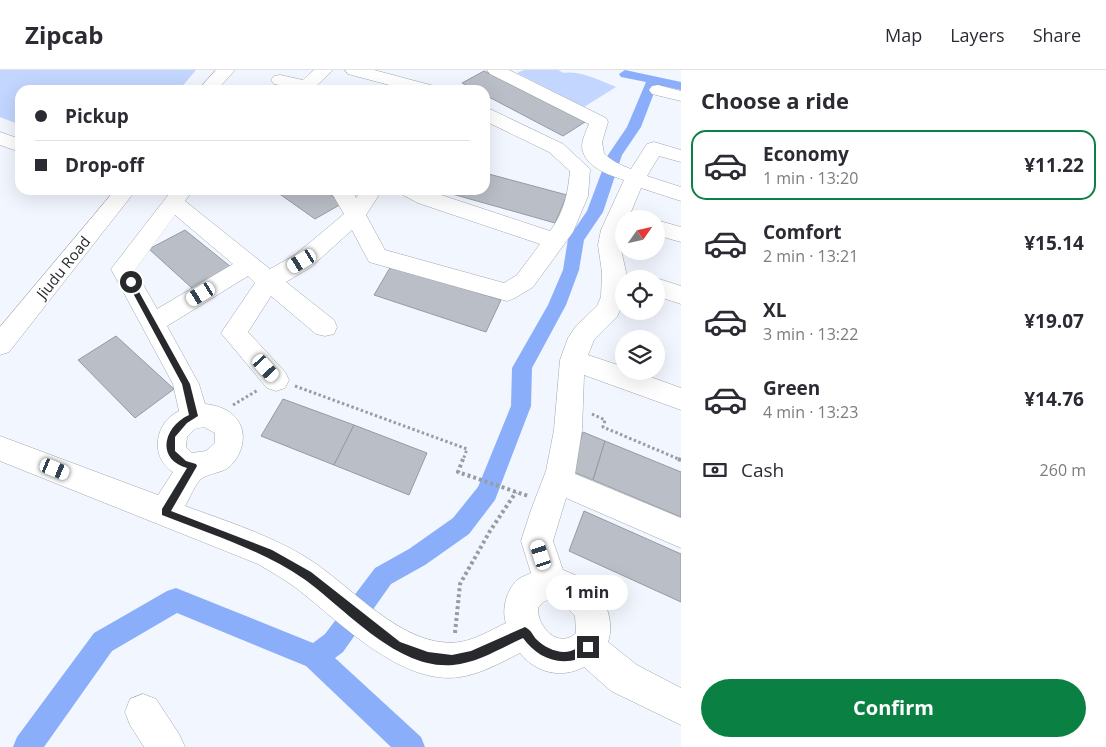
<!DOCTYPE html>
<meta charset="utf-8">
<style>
:root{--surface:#fff;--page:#f2f2f3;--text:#2b2b33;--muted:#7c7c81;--line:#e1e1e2;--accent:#0b8043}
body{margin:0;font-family:"Open Sans",sans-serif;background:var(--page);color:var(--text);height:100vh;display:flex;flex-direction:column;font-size:19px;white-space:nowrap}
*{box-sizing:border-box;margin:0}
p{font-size:16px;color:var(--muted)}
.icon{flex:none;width:28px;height:28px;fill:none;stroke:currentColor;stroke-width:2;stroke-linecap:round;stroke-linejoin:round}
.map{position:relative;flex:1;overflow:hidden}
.panel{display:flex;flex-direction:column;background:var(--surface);width:425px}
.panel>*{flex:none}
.banner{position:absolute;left:15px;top:15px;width:475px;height:110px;border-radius:15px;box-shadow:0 5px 20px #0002;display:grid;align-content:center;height:110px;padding:0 20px;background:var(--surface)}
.needle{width:32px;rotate:56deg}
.fabs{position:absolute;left:615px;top:140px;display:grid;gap:10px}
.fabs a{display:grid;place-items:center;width:50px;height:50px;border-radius:50%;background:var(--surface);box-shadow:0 5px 20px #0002;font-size:25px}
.end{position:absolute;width:22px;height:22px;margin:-11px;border:6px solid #27292c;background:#fff;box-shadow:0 0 0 2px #fff}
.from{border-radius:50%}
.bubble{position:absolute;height:35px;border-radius:18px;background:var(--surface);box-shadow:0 5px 20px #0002;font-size:16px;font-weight:700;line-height:35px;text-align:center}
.car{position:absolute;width:15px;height:30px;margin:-15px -8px;border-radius:6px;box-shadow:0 0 4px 1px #0007;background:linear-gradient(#fff 24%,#345 0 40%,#fff 0 76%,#345 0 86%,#fff 0)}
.banner b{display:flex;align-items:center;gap:18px;height:48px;font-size:19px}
.banner b+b{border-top:1px solid var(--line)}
.banner i{width:12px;height:12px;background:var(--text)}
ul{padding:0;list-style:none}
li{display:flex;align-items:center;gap:15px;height:70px;margin:0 10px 8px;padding:0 10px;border:2px solid transparent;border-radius:15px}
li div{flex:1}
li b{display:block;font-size:19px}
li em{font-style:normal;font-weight:700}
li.on{border-color:var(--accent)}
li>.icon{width:45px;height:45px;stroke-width:1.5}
h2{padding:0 20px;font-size:22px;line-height:60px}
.pay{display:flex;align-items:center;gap:12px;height:55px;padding:0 20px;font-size:19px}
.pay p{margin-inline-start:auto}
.cta{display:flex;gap:10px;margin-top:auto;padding:10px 20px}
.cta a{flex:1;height:58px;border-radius:30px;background:var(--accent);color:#fff;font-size:20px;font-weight:700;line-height:58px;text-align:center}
header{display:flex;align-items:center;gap:30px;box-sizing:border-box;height:70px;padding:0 25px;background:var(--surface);border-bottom:1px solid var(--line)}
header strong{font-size:24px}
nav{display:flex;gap:28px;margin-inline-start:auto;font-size:18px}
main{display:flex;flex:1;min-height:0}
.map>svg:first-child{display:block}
</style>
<header>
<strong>Zipcab</strong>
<nav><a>Map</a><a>Layers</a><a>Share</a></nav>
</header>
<main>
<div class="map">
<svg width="681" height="677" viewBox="0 0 681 677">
<rect width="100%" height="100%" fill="#f2f6ff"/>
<g fill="#c2d6ff">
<polygon points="0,0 196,0 179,20 20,20 20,55 0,47"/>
<path d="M524 0H558L564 3C580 0 601 11 616 17L584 37 517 3Z"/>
</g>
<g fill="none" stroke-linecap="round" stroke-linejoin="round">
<polygon fill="#8baefa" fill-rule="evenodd" points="625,0 681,12 681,20 657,15 641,57 622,85 603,142 584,170 579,200 566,235 532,298 531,336 495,430 469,464 425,495 391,514 343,582 335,588 421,667 425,677 391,677 306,596 177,543 112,581 44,677 13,677 17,667 94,563 167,521 176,518 313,573 325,564 375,498 409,479 453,448 478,417 511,336 512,298 548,235 563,200 568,169 587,141 608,85 627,57 646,12 621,7 619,4"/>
</g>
<g fill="#babec6" stroke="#969aa2">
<polygon points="484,1 585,52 563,66 485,25 485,20 476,20 462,13"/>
<polygon points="485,103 567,125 555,153 438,120 485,120"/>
<polygon points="274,120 323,120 343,133 315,149"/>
<polygon points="185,160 231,197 193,219 149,179"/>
<polygon points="391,196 501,230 486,262 374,225"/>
<polygon points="116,266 174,319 135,348 78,290"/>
<polygon points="283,329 354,355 334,395 261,366"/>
<polygon points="354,355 427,383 409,425 334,395"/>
<polygon points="583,362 605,371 593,410 571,401"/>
<polygon points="605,371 681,402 681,447 593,410"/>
<polygon points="584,441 681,484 681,532 569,481"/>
</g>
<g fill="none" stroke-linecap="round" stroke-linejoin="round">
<defs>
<g id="minor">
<path d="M314 0H333L312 20C299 20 287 17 274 14L271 10 274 6 280 5 303 10Z"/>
<polygon points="345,0 374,0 434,16 437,20 408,20 348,4"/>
<path d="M487 0H509L606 48 608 52 602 72 604 83C611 91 621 95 631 99L647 74 654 72 681 80V92L659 86 647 106 681 117V131L641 118 628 149H624L620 175 626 202 624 231 617 247 594 270 588 285 624 297V301H634L681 318V340L584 305 582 360 575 404 681 448V478L566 428 553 471 563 500C571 503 580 507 588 512 605 524 615 552 608 572L637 595 681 618V655L611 621 584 597C561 609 536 603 520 583 502 592 481 604 460 607 401 616 339 551 296 518 284 509 271 502 258 494L0 391V366L158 425 173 402C149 387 155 352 179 341L173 314 111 199 172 120H193L185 131 270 199 295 185 344 144 330 120H352L356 128 362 120H382L366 145 385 180 504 213 517 205 540 174 418 133 403 125 400 120H426L550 161C564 143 568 123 570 101L549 82 485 51V38L492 40 563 74 590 99 588 126 573 162 533 217 515 228 507 231 369 192 352 160 311 197 286 212 334 250 337 257 334 264 325 266 316 264 271 226 248 262 285 302 289 310 285 318 276 321 267 318 221 263 255 213 248 206 167 256 199 314 205 334C214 335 226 338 233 345 249 359 244 384 229 397 222 403 209 403 201 409 195 414 190 428 185 436 226 451 267 464 304 486 350 513 402 580 460 572 477 569 491 560 506 553 501 539 507 517 520 508 523 506 528 505 531 503L521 471 531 440 546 401 554 360 560 290 568 268 576 256 597 236 601 227 602 202 598 175 601 160 624 110C609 105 584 97 582 77 582 70 586 61 589 54L490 4ZM175 145 233 194 157 239 135 200ZM204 357 215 363V373L206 381 192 383 186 377 187 367 195 359ZM551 529 563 534 575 546 576 563C558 580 537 556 538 538L543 532Z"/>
<polygon points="658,15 681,21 681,31 652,24 649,20 652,16"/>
<polygon points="0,62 20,69 20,82 0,75"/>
<polygon points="115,120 136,120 9,282 0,285 0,257"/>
<polygon points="656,150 681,157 681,172 656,165"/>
<polygon points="656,208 681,216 681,234 656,226"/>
<polygon points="143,624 156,629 179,664 185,677 144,677 130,655 125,642 130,629"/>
</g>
<polygon id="highway" points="216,0 235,0 217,20 198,20"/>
</defs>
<use href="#minor" stroke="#a1a5ad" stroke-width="1"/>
<use href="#highway" stroke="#a1a5ad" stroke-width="1"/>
<g stroke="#999ca2" stroke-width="3" stroke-dasharray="2.5 2.5" stroke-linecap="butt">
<polyline points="295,316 467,379 463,390"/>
<polyline points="233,335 258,320"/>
<polyline points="592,344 605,350 603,357 681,390"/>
</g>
<g stroke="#999ca2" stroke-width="4" stroke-dasharray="3 3" stroke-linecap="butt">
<polyline points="463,389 458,402 528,426"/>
<polyline points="678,389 681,390"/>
<polyline points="455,563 460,514 490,461 516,422"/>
</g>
<use href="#minor" fill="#fff" fill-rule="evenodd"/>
<use href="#highway" fill="#fff" fill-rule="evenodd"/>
</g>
<path fill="#27292c" d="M128 211H133L190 314 198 346 187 353 175 367V381L186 391 196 394 197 396 171 441 272 480 311 502 400 572 428 582 452 585 471 581 525 557C531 560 532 564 536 569 546 579 564 587 577 578 581 576 583 573 588 571L591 573 593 577C590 583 584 587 578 589 556 596 536 586 523 568 501 578 477 593 453 595 397 600 346 539 304 509 262 480 210 464 162 445V439L187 398C155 389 164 356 189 345L182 314 127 212Z"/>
<g text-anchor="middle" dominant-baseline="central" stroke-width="4" stroke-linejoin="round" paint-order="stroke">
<g font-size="15" fill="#27292c" stroke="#fff">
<text transform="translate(63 197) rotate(-51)">Jiudu Road</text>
</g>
</g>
</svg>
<div class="fabs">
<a><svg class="needle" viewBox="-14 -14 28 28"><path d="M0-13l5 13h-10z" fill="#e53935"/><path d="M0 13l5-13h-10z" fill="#7c7c81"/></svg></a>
<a><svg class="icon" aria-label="locate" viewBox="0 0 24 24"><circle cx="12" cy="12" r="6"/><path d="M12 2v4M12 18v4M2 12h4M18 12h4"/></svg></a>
<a><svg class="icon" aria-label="layers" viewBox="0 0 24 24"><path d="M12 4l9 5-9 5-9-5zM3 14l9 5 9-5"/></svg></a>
</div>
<i class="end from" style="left:131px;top:212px"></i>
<i class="end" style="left:588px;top:577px"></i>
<div class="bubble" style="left:546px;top:505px;width:82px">1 min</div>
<i class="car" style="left:302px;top:191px;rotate:239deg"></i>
<i class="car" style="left:201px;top:224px;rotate:239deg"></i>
<i class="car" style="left:266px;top:298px;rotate:138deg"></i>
<i class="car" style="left:55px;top:399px;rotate:112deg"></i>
<i class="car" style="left:541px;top:485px;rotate:342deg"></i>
<div class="banner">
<b><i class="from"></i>Pickup</b>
<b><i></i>Drop-off</b>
</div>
</div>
<section class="panel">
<h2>Choose a ride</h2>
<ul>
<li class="on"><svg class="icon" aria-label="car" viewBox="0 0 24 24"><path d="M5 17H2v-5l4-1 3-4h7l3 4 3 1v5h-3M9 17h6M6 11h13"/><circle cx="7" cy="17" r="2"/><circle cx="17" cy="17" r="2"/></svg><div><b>Economy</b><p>1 min · 13:20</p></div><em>¥11.22</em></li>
<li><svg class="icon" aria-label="car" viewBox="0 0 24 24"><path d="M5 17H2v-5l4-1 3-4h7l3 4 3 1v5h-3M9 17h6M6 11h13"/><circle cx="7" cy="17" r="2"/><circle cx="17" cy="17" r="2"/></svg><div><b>Comfort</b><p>2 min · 13:21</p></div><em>¥15.14</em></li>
<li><svg class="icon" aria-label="car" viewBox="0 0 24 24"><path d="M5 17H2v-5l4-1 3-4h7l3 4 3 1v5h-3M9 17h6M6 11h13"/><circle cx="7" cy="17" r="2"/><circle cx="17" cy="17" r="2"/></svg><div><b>XL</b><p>3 min · 13:22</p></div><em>¥19.07</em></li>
<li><svg class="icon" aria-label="car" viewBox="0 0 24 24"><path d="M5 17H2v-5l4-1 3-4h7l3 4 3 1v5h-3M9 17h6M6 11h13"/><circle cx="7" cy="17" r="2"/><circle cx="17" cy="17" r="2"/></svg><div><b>Green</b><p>4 min · 13:23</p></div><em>¥14.76</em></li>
</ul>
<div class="pay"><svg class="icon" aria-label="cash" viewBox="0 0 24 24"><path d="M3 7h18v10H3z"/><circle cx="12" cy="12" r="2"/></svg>Cash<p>260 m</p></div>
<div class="cta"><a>Confirm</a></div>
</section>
</main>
